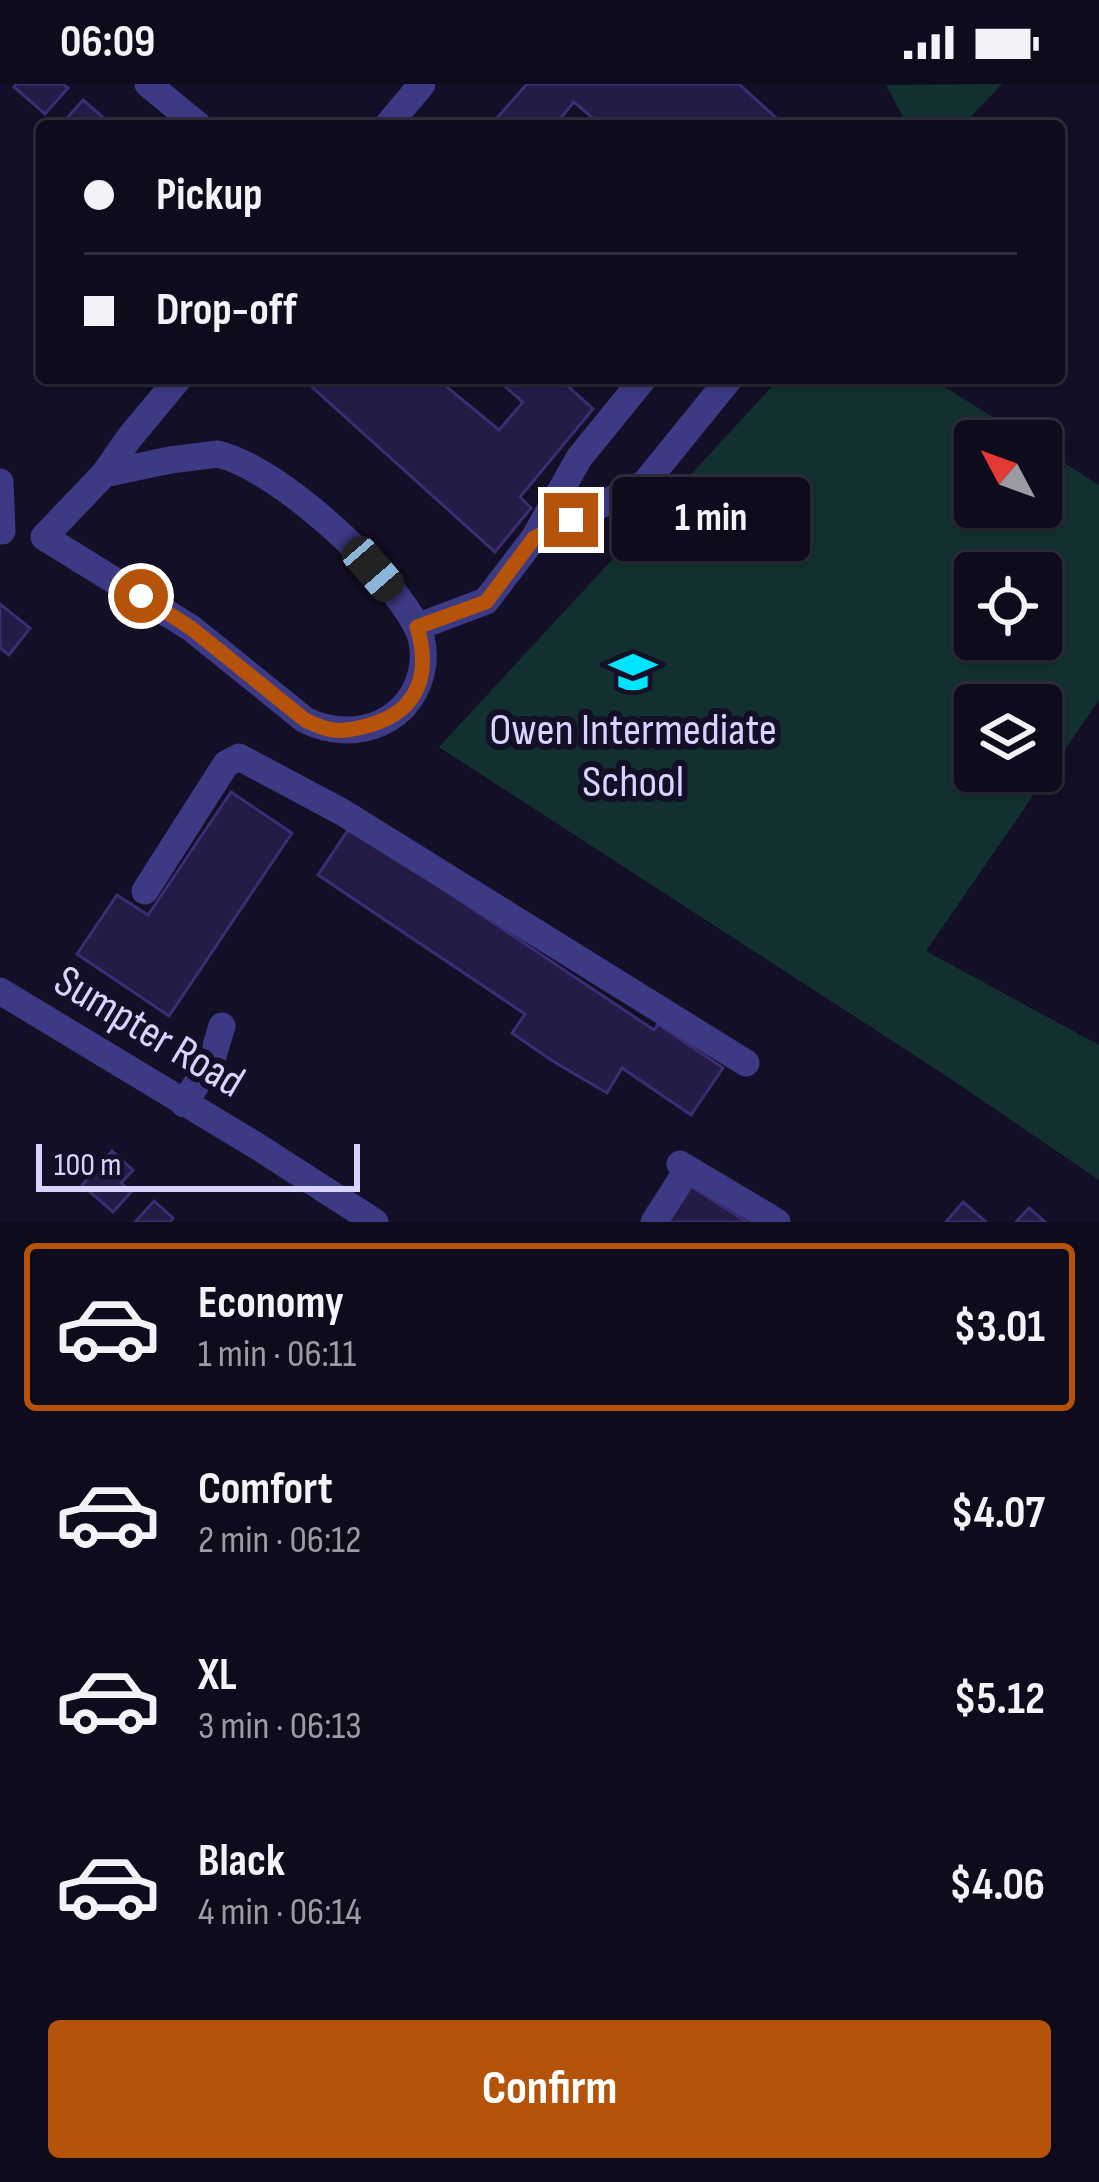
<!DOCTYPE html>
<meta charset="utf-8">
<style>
:root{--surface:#0e0b1c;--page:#171425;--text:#f1f3f6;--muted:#9b9ba3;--line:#2e2b3b;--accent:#b45309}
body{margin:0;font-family:"Sofia Sans Condensed",sans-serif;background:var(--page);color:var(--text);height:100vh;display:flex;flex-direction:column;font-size:45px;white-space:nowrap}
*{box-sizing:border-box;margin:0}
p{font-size:39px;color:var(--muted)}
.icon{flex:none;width:66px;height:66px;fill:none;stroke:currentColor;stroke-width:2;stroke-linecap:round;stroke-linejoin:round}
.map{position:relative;height:1138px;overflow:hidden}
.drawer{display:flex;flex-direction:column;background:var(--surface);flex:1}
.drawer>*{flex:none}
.guide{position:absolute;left:36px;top:36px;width:1029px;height:264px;border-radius:12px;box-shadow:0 3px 9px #0004,0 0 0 3px var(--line);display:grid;align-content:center;height:264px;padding:0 48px;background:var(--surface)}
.needle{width:78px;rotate:311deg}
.fabs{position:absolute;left:954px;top:336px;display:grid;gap:24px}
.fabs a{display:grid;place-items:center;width:108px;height:108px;border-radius:12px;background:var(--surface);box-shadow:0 3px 9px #0004,0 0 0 3px var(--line);font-size:60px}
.scale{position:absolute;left:36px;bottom:30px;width:324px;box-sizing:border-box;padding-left:12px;border:6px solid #d9d4ff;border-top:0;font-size:33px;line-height:42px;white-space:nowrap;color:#d9d4ff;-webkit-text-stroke:9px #130f26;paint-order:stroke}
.end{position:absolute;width:54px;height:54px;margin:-27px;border:15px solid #b45309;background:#fff;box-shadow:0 0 0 6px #fff}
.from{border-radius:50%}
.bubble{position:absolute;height:84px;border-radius:12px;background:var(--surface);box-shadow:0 3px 9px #0004,0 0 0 3px var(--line);font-size:39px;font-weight:700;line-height:84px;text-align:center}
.car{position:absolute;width:36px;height:72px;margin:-36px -18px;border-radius:15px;box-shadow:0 0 9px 3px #0007;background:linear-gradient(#222 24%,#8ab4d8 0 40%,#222 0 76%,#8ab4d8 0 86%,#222 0)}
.guide b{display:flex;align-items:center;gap:42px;height:114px;font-size:45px}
.guide b+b{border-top:3px solid var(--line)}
.guide i{width:30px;height:30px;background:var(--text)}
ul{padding:21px 0 0;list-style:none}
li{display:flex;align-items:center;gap:36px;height:168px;margin:0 24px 18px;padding:0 24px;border:6px solid transparent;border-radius:12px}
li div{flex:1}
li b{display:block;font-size:45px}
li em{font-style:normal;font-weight:700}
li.selected{border-color:var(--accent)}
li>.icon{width:108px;height:108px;stroke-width:1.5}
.primary-button{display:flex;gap:24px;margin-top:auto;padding:24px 48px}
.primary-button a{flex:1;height:138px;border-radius:12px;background:var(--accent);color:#fff;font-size:48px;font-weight:700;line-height:138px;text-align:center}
.status{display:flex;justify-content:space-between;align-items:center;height:84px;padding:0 60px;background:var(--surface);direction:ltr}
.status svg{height:33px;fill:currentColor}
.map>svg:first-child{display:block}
</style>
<div class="status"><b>06:09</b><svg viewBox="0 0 49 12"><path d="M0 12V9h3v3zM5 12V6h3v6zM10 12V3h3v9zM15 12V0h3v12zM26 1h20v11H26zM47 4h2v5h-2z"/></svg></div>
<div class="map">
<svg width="1099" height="1138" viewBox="0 0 1099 1138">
<rect width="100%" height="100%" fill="#130f26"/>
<g fill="#12302f" fill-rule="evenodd">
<polygon points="1002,0 962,42 913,42 903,33 886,1"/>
<path d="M780 294H931L1030 357H975V423H1041V364L1099 401V616L926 867 1099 961V1096L948 993 439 663ZM975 489H1041V555H975ZM975 621H1041V687H975Z"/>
</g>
<g fill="#241b47" stroke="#3b2d73" stroke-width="3">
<polygon points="16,0 63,0 68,4 45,30 14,3"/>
<polygon points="527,0 739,0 785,42 602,42 574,18 554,42 490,42"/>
<polygon points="83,16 113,42 61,41"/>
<polygon points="322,294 436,294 499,346 523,318 495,294 563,294 561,296 593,325 520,413 531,424 495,468 313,304"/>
<polygon points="0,520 30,544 9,571 0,564"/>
<polygon points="231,708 292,749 169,932 77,870 117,811 148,831"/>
<polygon points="350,743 654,946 658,940 723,984 691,1031 622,984 607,1009 551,976 512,949 525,930 318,791"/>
<polygon points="112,1067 133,1086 121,1099 131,1108 113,1128 82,1101"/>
<polygon points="684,1098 747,1138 659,1138"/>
<polygon points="154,1117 173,1134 170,1138 135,1138"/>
<polygon points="963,1118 985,1137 984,1138 946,1138"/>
<polygon points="1029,1124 1045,1138 1016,1138"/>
</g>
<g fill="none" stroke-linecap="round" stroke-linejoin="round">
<g stroke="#3d3a85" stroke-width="27">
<polyline points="148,0 199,42"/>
<polyline points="387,42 422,0"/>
<path d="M218 370C281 386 387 485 417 543 422 553 424 567 423 579 416 638 356 661 305 636L191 544 44 453 104 390 170 376Z"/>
<polyline points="104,390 130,353 179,294"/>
<polyline points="0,398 2,447"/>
<polyline points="534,454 645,399 730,294"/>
<polyline points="417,543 486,517 534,454 579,374 644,294"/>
<polyline points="145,807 226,680 239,673 342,728 746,979"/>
<polyline points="0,907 260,1064 375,1138"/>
<polyline points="184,1020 212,975 222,942"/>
<polyline points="680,1080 777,1138"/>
<polyline points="654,1138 688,1085"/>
</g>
</g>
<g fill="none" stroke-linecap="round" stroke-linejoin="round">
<path stroke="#b45309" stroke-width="15" d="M141 512 191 544 305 636C331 649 342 649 370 641 419 627 431 589 417 543L486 518 534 454 571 436"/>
</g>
<defs>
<symbol id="school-bare" viewBox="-9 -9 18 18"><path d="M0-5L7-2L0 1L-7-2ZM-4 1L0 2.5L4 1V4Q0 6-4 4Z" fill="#00e5ff" stroke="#130f26" stroke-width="2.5" paint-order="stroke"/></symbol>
</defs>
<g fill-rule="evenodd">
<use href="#school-bare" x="600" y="555" width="66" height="66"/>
</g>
<g text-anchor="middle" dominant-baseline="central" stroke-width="12" stroke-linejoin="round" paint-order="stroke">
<g font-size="45" fill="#d9d4ff" stroke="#130f26">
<text x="633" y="646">Owen Intermediate<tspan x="633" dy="52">School</tspan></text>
</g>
<g font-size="45" fill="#d9d4ff" stroke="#130f26">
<text transform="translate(149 948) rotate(31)">Sumpter Road</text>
</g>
</g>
</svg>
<div class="fabs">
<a><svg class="needle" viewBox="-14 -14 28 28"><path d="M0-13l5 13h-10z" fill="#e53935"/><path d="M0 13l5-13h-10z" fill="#9b9ba3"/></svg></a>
<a><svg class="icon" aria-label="locate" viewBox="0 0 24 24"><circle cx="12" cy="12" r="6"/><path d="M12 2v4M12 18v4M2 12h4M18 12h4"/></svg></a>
<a><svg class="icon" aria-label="layers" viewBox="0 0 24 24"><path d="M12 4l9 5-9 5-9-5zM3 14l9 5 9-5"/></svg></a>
</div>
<div class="scale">100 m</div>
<i class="end from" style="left:141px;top:512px"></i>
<i class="end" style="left:571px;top:436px"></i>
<div class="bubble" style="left:612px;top:393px;width:198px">1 min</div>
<i class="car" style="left:373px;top:485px;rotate:139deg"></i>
<div class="guide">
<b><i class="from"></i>Pickup</b>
<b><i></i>Drop-off</b>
</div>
</div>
<section class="drawer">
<ul>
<li class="selected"><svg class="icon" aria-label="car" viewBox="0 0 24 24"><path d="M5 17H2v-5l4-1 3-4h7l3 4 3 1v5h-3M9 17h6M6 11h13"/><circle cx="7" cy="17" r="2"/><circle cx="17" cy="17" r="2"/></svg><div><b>Economy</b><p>1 min · 06:11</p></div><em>$3.01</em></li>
<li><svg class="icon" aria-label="car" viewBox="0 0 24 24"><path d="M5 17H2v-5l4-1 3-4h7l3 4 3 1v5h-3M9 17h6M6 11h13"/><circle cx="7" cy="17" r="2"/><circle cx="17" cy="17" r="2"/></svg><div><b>Comfort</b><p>2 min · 06:12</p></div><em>$4.07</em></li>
<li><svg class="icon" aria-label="car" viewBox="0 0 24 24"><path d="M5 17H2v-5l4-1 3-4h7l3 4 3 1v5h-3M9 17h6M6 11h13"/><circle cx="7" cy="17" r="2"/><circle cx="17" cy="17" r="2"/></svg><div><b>XL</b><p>3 min · 06:13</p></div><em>$5.12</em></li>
<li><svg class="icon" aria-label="car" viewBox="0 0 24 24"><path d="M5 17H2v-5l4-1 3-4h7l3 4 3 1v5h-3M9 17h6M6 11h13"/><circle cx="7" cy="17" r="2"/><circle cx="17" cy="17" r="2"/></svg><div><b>Black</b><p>4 min · 06:14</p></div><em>$4.06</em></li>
</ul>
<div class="primary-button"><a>Confirm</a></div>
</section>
